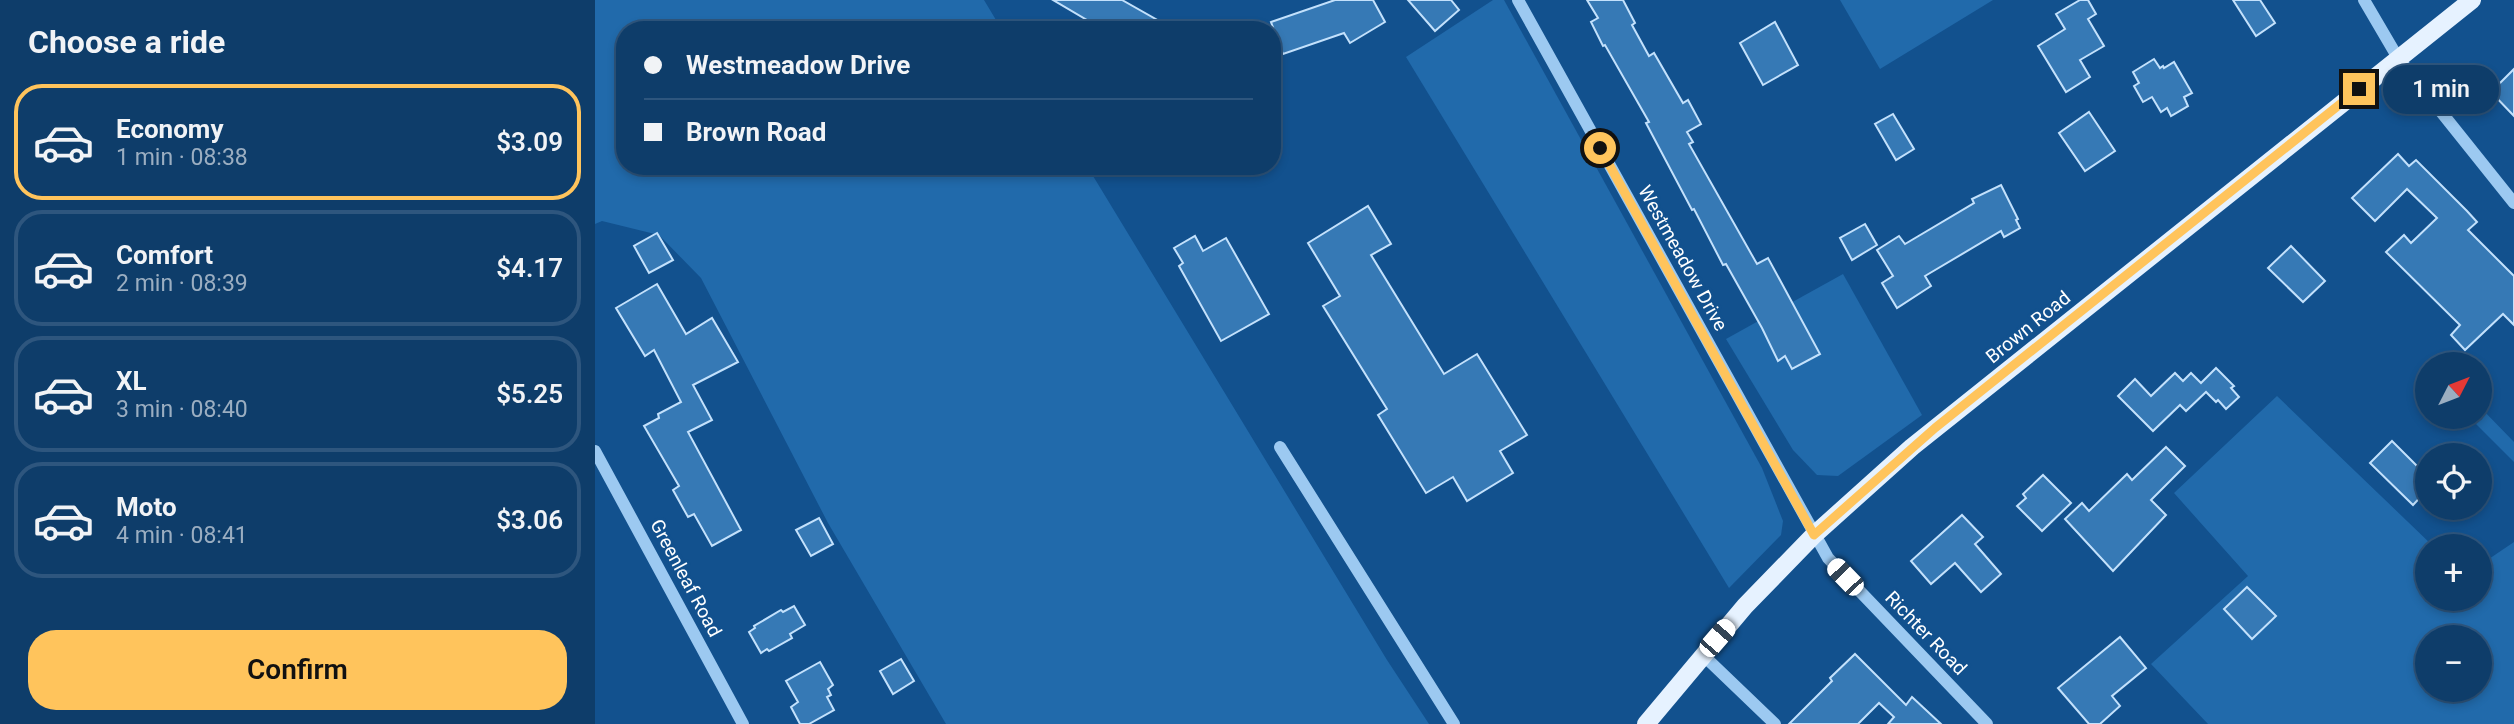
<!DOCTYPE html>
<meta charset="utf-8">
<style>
:root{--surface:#0e3d6a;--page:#1c4872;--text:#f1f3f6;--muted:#9baec1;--line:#2e567e;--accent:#ffc45c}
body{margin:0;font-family:Roboto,sans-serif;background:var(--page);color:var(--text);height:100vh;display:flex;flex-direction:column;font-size:26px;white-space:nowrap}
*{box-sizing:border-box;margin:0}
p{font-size:23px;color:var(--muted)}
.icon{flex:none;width:38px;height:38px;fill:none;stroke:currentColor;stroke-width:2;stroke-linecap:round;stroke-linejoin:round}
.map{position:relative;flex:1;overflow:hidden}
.sheet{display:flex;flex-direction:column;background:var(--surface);width:595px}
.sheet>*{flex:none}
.banner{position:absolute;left:21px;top:21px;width:665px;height:154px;border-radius:28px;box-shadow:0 4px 10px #0003,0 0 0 2px var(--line);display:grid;align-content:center;height:154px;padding:0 28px;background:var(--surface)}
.needle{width:46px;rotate:48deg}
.buttons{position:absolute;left:1820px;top:352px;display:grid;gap:14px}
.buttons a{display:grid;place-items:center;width:77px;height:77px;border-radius:50%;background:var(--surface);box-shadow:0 4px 10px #0003,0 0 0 2px var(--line);font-size:35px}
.end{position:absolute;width:32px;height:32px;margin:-16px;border:9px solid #ffc45c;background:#111;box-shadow:0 0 0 4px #111}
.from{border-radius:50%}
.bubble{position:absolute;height:49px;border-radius:24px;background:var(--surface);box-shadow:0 4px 10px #0003,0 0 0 2px var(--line);font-size:23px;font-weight:600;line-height:49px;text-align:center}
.car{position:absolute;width:21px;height:42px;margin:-21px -10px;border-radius:9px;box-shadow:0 0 5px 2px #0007;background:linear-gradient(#fff 24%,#345 0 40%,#fff 0 76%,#345 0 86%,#fff 0)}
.banner b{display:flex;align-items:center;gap:24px;height:66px;font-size:26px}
.banner b+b{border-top:2px solid var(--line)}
.banner i{width:18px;height:18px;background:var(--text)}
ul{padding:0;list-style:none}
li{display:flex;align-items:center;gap:21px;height:116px;margin:0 14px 10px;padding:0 14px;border:4px solid var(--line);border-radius:28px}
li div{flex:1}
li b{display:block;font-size:26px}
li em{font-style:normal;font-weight:600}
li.selected{border-color:var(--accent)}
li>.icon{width:63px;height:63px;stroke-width:1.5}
h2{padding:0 28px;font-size:32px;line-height:84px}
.primary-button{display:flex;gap:14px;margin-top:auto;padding:14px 28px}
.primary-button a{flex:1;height:80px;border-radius:28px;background:var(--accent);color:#111;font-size:28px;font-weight:600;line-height:80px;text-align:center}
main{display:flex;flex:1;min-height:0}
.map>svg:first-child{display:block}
</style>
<main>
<section class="sheet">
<h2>Choose a ride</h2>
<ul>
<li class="selected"><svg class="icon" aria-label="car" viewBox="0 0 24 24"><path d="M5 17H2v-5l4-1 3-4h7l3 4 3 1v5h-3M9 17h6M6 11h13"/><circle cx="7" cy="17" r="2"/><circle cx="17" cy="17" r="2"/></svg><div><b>Economy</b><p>1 min · 08:38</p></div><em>$3.09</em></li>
<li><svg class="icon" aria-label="car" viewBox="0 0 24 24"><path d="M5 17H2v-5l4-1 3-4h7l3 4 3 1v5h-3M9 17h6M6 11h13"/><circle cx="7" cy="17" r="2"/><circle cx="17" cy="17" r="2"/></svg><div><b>Comfort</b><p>2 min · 08:39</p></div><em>$4.17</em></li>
<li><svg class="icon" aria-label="car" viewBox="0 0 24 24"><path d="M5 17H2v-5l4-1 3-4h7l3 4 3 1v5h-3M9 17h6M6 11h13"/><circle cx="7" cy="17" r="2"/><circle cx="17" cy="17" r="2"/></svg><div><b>XL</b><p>3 min · 08:40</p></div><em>$5.25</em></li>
<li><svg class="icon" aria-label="car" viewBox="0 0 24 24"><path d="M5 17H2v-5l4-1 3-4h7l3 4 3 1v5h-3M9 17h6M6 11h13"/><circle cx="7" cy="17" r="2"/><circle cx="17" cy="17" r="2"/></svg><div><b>Moto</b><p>4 min · 08:41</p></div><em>$3.06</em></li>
</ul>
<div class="primary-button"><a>Confirm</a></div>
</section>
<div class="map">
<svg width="1919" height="724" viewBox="0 0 1919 724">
<rect width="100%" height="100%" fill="#12518e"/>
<g fill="#216aab" fill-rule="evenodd">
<polygon points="0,0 389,0 407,30 30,30 30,166 492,166 792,660 834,724 351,724 233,523 106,278 64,235 7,221 0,224"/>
<polygon points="898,0 909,0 1167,468 1188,521 1186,535 1134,588 811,57"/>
<polygon points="1245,0 1398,0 1285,69"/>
<polygon points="1248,274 1327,415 1243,476 1222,475 1198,450 1131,339"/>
<path d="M1682 396 1838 546H1832V598H1885V565L1919 542V724H1613L1556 664 1653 576 1579 493ZM1832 637H1885V690H1832Z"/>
<polygon points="1885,407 1919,442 1919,462 1874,417 1885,416"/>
</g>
<g fill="#3679b5" stroke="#c3e1fc" stroke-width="2">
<polygon points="458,0 527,0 580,30 509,30"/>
<polygon points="740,0 778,0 790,22 755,43 749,33 688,54 676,22"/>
<polygon points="813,0 856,0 864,10 840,31"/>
<polygon points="992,0 1028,0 1040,23 1037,25 1054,56 1059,53 1088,103 1093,100 1106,124 1092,132 1098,142 1094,144 1162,264 1173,258 1225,354 1197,369 1190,356 1183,361 1167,328 1131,264 1128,265 1099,209 1097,210 1051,123 1054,122 1010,45 1008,46 996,22 1003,18"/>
<polygon points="1485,0 1493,0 1501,14 1493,19 1509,46 1485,60 1495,77 1471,92 1443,46 1470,29 1461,14"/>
<polygon points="1638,0 1665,0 1680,23 1661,36"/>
<polygon points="1180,22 1203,65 1168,85 1145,43"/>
<polygon points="1559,59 1565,68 1568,66 1569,68 1579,62 1597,93 1589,97 1593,106 1576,116 1572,108 1566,112 1557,97 1548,102 1539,86 1544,83 1538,72"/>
<polygon points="1919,69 1919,116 1896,92"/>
<polygon points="1494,112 1520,151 1490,171 1464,133"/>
<polygon points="1298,114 1319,149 1301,160 1280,124"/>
<polygon points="1803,154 1814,166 1821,160 1872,211 1882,222 1873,230 1919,276 1919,325 1908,314 1870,350 1856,335 1865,325 1791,252 1809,235 1816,243 1842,218 1812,189 1780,221 1757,198"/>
<polygon points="1406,185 1423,219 1421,220 1425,228 1409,237 1406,231 1330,276 1336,286 1302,308 1287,283 1298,276 1282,250 1304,236 1310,244 1379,203 1377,199"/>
<polygon points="773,206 796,244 776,255 849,374 882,354 932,435 905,451 918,473 872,501 858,477 831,493 783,415 792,409 728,306 745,296 713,243"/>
<polygon points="1270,224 1282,245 1257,260 1245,238"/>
<polygon points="62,233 78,260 54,273 39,246"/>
<polygon points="600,236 608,251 631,238 674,314 626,341 584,266 588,263 579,248"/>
<polygon points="1696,246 1730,281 1708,302 1673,268"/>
<polygon points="62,284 91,334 117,318 143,362 98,385 117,420 93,432 146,530 117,546 99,514 93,517 78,490 84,486 49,426 64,418 63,414 86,402 59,350 50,356 21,308"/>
<polygon points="1621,368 1639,386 1636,388 1644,397 1631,409 1623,400 1621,402 1611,392 1591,411 1585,405 1558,431 1523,396 1540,379 1556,396 1580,373 1588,381 1596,373 1606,383"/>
<polygon points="1797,441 1832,476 1832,490 1818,505 1775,463"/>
<polygon points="1571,447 1590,466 1556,500 1571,515 1518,571 1470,519 1487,503 1494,511 1532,474 1537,480"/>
<polygon points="1448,475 1476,503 1447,531 1422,506 1431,498 1428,494"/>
<polygon points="1367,515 1388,537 1380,544 1406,574 1386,592 1360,563 1336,584 1316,561"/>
<polygon points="224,518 238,544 216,556 201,530"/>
<polygon points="1652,587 1681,616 1657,639 1629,609"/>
<polygon points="199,606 210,625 195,634 197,638 174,651 172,649 166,653 154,632 160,628 159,626 186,610 188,612"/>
<polygon points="1525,637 1551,668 1517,696 1525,706 1505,724 1494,724 1463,688"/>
<polygon points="1260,654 1311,705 1317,697 1346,724 1293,724 1299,717 1284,703 1263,724 1194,724 1237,681 1235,678"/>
<polygon points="306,659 319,681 298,694 285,671"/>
<polygon points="225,662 238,685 233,689 236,695 232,697 239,710 214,724 205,724 196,707 203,702 191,681"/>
</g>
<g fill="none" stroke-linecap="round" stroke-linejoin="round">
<g stroke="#9cc9f1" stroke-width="12">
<polyline points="923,0 1233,558 1392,724"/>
<polyline points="1769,0 1803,58 1919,203"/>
<polyline points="685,447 859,724"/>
<polyline points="0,451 148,724"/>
<polyline points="1108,655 1180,724"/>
</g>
<polyline stroke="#e6f2ff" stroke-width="18" points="1051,724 1150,606 1219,535 1317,447 1877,0"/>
</g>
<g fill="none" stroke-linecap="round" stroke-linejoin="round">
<polyline stroke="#ffc45c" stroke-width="9" points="1005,148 1219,535 1340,428 1764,89"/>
</g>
<g text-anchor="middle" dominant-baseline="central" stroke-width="6" stroke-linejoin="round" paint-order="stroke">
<g font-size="19" fill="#fff" stroke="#12518e">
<text transform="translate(1088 258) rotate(61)">Westmeadow Drive</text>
<text transform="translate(1433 327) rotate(-39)">Brown Road</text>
<text transform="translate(91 578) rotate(62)">Greenleaf Road</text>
<text transform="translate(1331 633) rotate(46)">Richter Road</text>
</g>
</g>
</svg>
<div class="buttons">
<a><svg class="needle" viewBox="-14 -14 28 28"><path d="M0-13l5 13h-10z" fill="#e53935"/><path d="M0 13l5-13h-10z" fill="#9baec1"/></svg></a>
<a><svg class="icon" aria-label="locate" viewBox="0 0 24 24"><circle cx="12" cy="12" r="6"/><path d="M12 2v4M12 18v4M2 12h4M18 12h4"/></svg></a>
<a>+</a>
<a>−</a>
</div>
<i class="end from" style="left:1005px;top:148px"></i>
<i class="end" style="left:1764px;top:89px"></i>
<div class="bubble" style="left:1788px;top:65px;width:116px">1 min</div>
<i class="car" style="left:1250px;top:577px;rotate:316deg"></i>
<i class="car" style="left:1122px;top:638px;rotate:41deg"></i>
<div class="banner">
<b><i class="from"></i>Westmeadow Drive</b>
<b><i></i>Brown Road</b>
</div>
</div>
</main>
